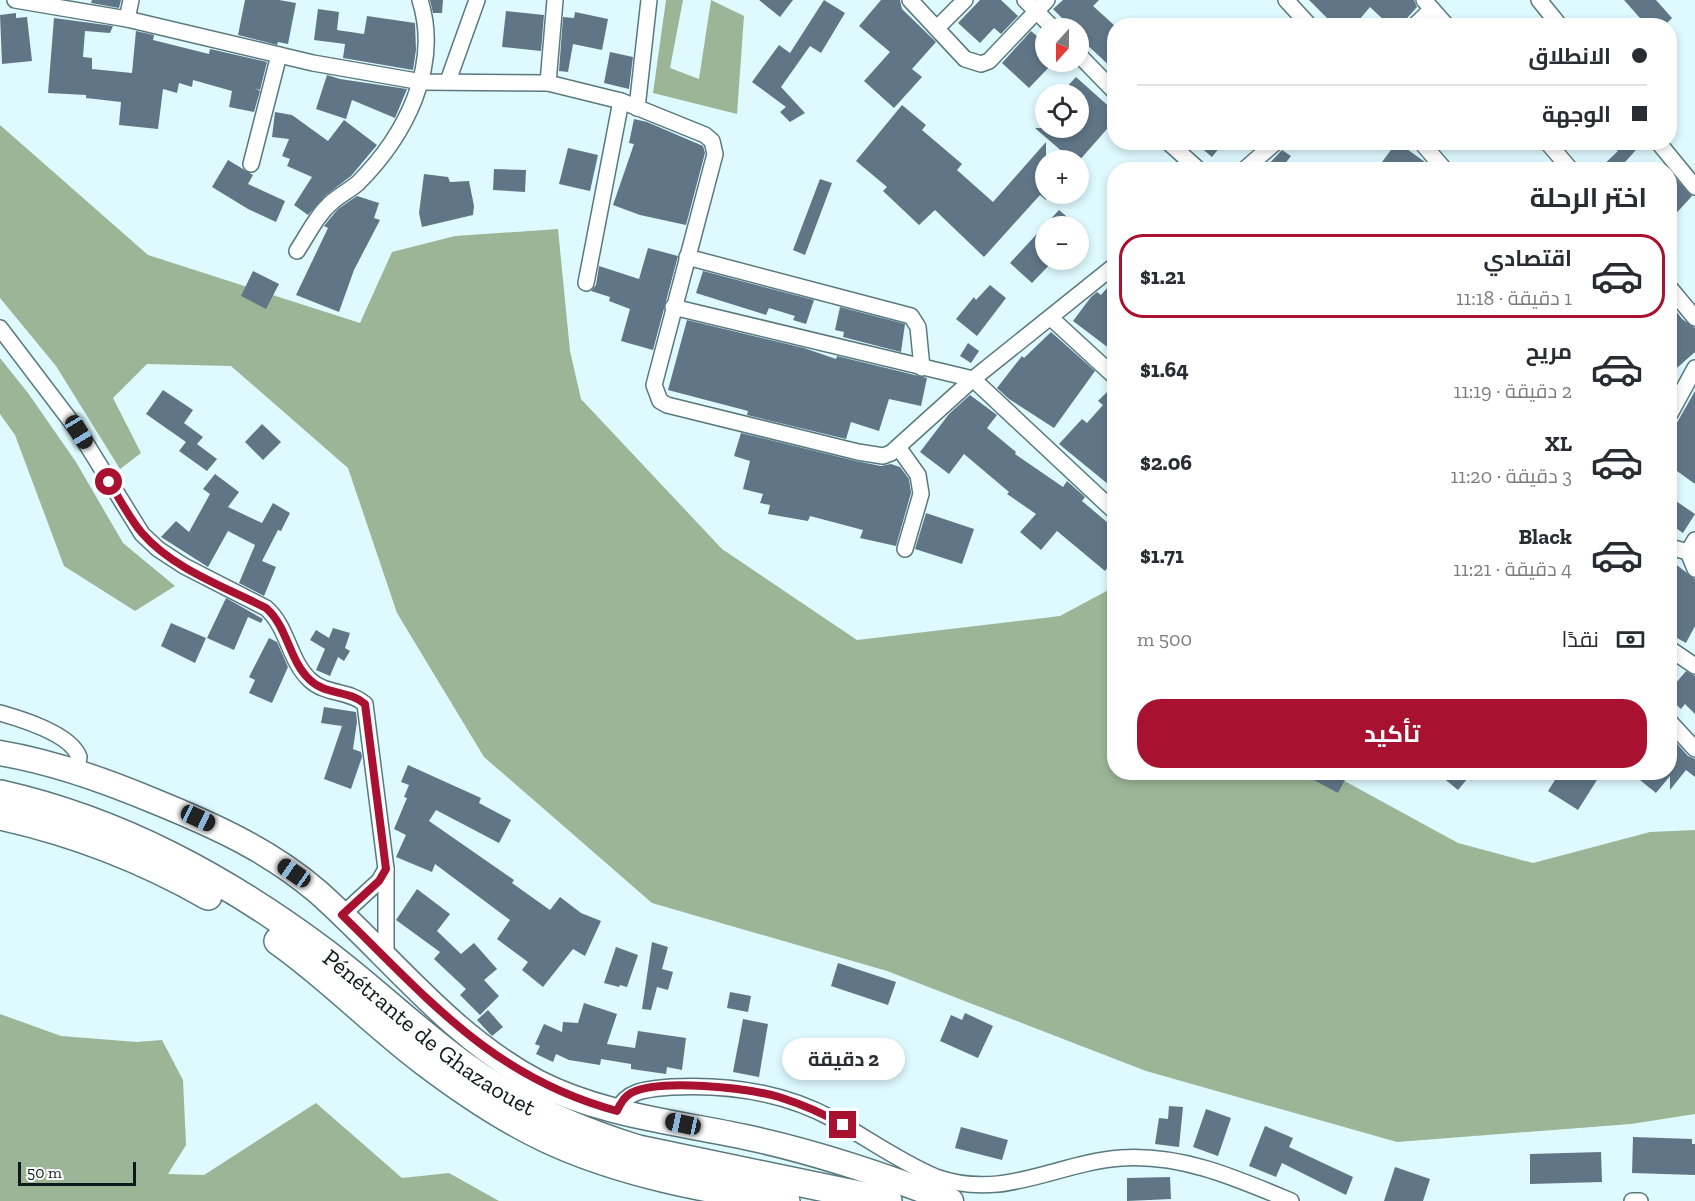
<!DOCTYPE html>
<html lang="ar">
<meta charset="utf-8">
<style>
:root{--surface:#fff;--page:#f7f7f7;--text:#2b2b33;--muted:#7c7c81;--line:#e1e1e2;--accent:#a81130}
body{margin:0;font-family:"Zilla Slab",Cairo,serif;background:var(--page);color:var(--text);direction:rtl;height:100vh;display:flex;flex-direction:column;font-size:22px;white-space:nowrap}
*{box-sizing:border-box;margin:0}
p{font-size:20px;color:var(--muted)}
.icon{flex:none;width:33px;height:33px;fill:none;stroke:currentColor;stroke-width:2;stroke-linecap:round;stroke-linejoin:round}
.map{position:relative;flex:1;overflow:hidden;direction:ltr}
.sheet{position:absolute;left:1107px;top:162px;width:570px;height:618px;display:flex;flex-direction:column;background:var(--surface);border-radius:24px;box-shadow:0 3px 9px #0003;direction:rtl}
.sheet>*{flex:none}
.top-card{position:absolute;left:1107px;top:18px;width:570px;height:132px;border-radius:24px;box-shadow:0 3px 9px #0003;direction:rtl;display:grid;align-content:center;height:132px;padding:0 30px;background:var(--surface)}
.needle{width:39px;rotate:201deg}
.buttons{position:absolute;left:1035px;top:18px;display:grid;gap:12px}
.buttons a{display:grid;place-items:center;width:54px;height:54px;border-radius:50%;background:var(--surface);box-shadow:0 3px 9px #0003;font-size:30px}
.scale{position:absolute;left:18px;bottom:15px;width:118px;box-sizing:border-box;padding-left:6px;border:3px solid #0d1a1c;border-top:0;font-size:16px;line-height:21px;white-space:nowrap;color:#0d1a1c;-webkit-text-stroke:4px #fff;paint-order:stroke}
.end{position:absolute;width:27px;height:27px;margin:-14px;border:8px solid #a81130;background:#fff;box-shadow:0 0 0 3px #fff}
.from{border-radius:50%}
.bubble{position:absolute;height:42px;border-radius:21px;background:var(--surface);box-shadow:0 3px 9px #0003;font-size:20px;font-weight:700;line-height:42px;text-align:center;direction:rtl}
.car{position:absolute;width:18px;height:36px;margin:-18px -9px;border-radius:8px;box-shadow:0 0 4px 2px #0007;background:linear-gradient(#222 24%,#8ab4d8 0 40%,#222 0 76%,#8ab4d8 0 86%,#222 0)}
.top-card b{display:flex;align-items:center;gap:21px;height:57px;font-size:22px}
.top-card b+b{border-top:2px solid var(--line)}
.top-card i{width:15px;height:15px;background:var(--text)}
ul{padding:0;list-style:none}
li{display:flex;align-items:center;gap:18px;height:84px;margin:0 12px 9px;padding:0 18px;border:3px solid transparent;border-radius:24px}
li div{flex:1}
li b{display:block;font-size:22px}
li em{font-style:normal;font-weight:700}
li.selected{border-color:var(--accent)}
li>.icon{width:54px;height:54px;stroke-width:1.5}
h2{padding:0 30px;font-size:27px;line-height:72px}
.pay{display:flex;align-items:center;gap:15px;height:66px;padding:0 30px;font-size:22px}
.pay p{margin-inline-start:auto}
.primary-button{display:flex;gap:12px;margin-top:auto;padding:12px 30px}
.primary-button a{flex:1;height:69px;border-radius:24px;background:var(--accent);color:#fff;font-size:24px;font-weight:700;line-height:69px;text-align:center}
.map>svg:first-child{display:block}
</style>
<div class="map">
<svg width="1695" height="1201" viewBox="0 0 1695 1201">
<rect width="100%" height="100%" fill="#defafe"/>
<g fill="#9cb597">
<polygon points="666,0 683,0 670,68 699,79 711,0 744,16 737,114 653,93"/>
<polygon points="0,125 148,255 360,323 392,252 455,236 558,229 570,351 581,399 722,549 857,640 1060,616 1114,587 1114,772 1330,773 1458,843 1533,863 1650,832 1695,830 1695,1114 1631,1124 1397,1142 1146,1071 887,971 652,903 484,757 397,613 348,468 231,366 147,364 113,398 141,453 120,469 56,366 0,298"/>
<polygon points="0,358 28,393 76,462 123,543 175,586 135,611 64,566 15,435 0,414"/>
<polygon points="0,1014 61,1036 137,1042 162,1040 183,1080 186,1145 168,1174 204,1175 316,1103 402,1178 449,1173 499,1201 0,1201"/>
</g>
<g fill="#607687">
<polygon points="92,0 121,0 119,8 91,3"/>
<polygon points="245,0 279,0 296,3 288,44 278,42 277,45 238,35"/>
<polygon points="430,0 443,0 442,13 433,13"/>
<polygon points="759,0 793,0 780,17"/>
<polygon points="824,0 845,13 821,53 810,46 781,87 805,113 790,122 780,112 786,107 752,82 779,45 790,53"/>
<polygon points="881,0 900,0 902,9 936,42 912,69 922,77 894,108 864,81 890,52 859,26"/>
<polygon points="980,0 1001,0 1018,16 1001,34 994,28 980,43 958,23"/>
<polygon points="1063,0 1099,0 1093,6 1114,25 1114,70 1083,41 1078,28 1072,28 1053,9"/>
<polygon points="1309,0 1414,0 1417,7 1400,26 1390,26 1370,7 1354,26 1335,26"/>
<polygon points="1624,0 1656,0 1672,18 1664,26 1647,26"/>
<polygon points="318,9 339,12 337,30 364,34 367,16 415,23 416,50 413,70 343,58 345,44 314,40"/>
<polygon points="506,11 544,15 541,51 502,47"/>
<polygon points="575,12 608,19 602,50 573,44 568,72 559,71 563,17 574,18"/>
<polygon points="16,13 16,18 27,17 32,61 2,64 0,15"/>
<polygon points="54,18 113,26 110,33 85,31 83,57 92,58 92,69 132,73 136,31 154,35 153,40 209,54 210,49 267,62 260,90 255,88 260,91 254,112 229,107 232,91 193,80 192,87 179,83 177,93 163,89 158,129 119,125 121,102 86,98 86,95 48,93"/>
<polygon points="1031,31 1046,44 1046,62 1054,62 1029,88 1002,63"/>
<polygon points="610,52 633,57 629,89 604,83"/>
<polygon points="327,75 340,79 407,89 395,118 352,100 346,119 316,109"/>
<polygon points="1076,77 1114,111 1114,121 1078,162 1072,160 1035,128 1078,128 1078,94 1060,94"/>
<polygon points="902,105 926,125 922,130 962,164 957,170 993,202 1046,142 1046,200 1040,195 984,257 935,210 919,225 883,191 887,187 856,161"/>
<polygon points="275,112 292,115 328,141 344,120 377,145 351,176 326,195 308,215 294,205 312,177 287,166 290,159 282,156 289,139 272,137"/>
<polygon points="634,119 647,122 703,146 705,153 686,225 640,215 613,205 634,144 629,143"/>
<polygon points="1194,142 1224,142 1212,157"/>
<polygon points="1397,142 1425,162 1432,170 1376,170"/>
<polygon points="1609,142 1643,142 1618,170 1598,170 1618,151"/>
<polygon points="568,148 598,155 590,191 559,184"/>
<polygon points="1282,150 1291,156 1280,170 1263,170"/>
<polygon points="228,160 253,175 248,184 285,201 276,222 248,209 212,187"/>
<polygon points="494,169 526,170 525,192 493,190"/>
<polygon points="1670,172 1692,196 1670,220"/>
<polygon points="424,174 448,177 450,182 469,181 474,206 473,215 422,227 419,213"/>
<polygon points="820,179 832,183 805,255 793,250"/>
<polygon points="357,196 379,203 374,218 380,220 354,270 339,312 296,295 328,228 324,226 338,209"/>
<polygon points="1059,210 1078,226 1046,226 1046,260 1054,260 1032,283 1010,263"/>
<polygon points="648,248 678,256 653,350 621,341 630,309 609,301 610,297 591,291 596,285 599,266 639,279"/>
<polygon points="253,271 279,284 266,309 241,296"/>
<polygon points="703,271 814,300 806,324 793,320 795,316 769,308 766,315 696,293"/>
<polygon points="1114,280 1114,352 1073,321 1091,297 1097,292 1101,295"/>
<polygon points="990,285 1006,298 977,336 956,319 974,297 976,300"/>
<polygon points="1670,303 1682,319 1695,328 1695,352 1670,374"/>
<polygon points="840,307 905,324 901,352 843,337 844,332 835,330"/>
<polygon points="687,320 804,348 836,359 837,356 927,378 921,406 889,399 879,431 851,422 846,439 747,415 748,411 668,390"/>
<polygon points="1051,332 1095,371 1054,428 1009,399 997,388 1022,356 1024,358"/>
<polygon points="968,343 979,351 971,363 960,356"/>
<polygon points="1114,385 1114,489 1059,444 1082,419 1087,423 1103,405 1098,401"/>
<polygon points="163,390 193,410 184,423 203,437 197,444 217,459 207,471 179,451 186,442 146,414"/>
<polygon points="1695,391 1695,484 1670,466 1670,435"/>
<polygon points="970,395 997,415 987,428 1016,452 1015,454 1063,487 1067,481 1085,497 1082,501 1114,528 1114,559 1105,571 1057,531 1041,550 1020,532 1036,514 1007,494 1009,492 964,454 949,474 920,452 949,414"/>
<polygon points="262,424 281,442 263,460 245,442"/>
<polygon points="741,433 856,461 881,466 891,464 900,467 909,479 911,493 896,546 860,538 863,530 810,516 808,521 768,514 770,505 760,503 763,494 743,489 750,461 734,456"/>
<polygon points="215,474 239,492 228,507 262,523 273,503 290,513 281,531 278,530 262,561 276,567 264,596 239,583 255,545 228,531 208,567 161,537 176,521 189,532 210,494 203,489"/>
<polygon points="1670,497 1695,514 1683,533 1670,524"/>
<polygon points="926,513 974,529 962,564 915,549"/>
<polygon points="1670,560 1695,579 1695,626 1686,643 1670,634"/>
<polygon points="226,598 263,619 261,623 248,617 234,650 207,638"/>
<polygon points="171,623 206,638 195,663 161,646"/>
<polygon points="333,628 350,633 345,648 350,651 344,661 338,657 330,676 316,670 325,649 310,640 316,630 329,638"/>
<polygon points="269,638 277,642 288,667 272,703 249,693 255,680 249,677"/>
<polygon points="1686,671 1695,676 1695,714 1685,704 1681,709 1670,699 1670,690"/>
<polygon points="324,707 356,712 357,722 353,749 361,752 362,757 351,789 324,779 342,726 321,723"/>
<polygon points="1670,736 1688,756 1695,759 1695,777 1686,770 1670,790 1670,776 1656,793 1630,772 1670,772"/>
<polygon points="408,765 481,798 479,803 511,820 499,843 436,810 429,821 514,880 512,883 550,910 560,897 581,913 601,921 585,956 573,949 543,987 522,970 528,962 497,939 510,920 435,864 432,872 396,857 406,835 394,829 407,798 404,797 409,785 401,782"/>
<polygon points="1299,772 1349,772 1338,793"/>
<polygon points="1436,772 1473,772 1458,790"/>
<polygon points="1560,772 1602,772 1578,810 1548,791"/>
<polygon points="417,889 450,914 437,931 461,954 474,943 497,969 484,980 499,996 480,1015 460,995 466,989 434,959 440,952 396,920"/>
<polygon points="652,942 668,947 662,969 673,972 668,990 657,987 651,1010 642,1009"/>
<polygon points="616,947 638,955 627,987 620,985 619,987 604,983"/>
<polygon points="838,963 896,982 888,1005 831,986"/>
<polygon points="730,992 751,996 748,1012 727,1008"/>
<polygon points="584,1003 617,1014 607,1044 635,1048 638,1031 686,1038 682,1070 667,1067 666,1074 631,1069 631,1064 601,1059 600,1065 569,1060 556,1054 553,1062 536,1054 540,1046 535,1044 544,1024 562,1032 563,1022 578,1023"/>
<polygon points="488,1010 503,1027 492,1036 477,1020"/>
<polygon points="965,1013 993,1026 978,1058 940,1041 951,1015 962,1020"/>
<polygon points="743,1019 768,1024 759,1077 733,1072"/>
<polygon points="1169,1106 1183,1107 1179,1147 1155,1144 1159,1118 1168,1119"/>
<polygon points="1206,1109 1231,1118 1218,1156 1193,1147"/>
<polygon points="1265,1126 1293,1138 1289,1147 1353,1177 1346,1195 1282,1163 1276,1177 1249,1166"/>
<polygon points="961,1127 1008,1140 1002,1160 955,1148"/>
<polygon points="1633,1137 1692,1139 1692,1144 1695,1144 1695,1175 1632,1173"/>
<polygon points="1601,1152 1602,1182 1530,1184 1530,1154"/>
<polygon points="1395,1167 1430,1179 1423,1201 1384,1201"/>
<polygon points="1170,1177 1171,1199 1127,1201 1127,1178"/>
</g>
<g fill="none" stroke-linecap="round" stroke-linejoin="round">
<defs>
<g id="minor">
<polyline points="15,0 127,19 313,63 422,82 548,83 621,101 705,135 712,141 715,154 654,385 660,401 667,405 858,452 883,456 891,453 973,379 1114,266"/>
<polyline points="910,0 965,59 981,64 989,61 1047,0"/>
<polyline points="1025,0 1053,28"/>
<polyline points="1286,0 1310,26"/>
<polyline points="1424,0 1447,26"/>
<polyline points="1539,0 1560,26"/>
<polyline points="127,19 131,0"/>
<polyline points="1414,26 1432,9"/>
<polyline points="938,27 965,0"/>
<polyline points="1078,54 1114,91"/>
<polyline points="448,81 477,0"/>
<polyline points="548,83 555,0"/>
<polyline points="637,108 649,0"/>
<polyline points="1168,142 1199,170"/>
<polyline points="1421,142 1445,170"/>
<polyline points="1547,142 1571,170"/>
<polyline points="1658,142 1695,187"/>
<polyline points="251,164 279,55"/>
<polyline points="1244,170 1276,142"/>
<path d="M297 251C308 234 317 215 332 202 340 195 350 190 358 183 405 136 441 67 420 0"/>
<polyline points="687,257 911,316 918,327 922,368"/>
<polyline points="586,283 621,101"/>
<polyline points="1670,288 1695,318"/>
<polyline points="673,307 973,379 1114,511"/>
<polyline points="1051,318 1114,376"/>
<path d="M0 328 79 432 142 534 158 549 184 566 266 608C288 627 289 661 310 680 326 695 349 690 365 704L386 869V958"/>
<polyline points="1670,414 1695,368"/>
<polyline points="898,447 918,475 921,494 905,549"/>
<polyline points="1695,540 1688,552 1695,569"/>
<polyline points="1670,547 1688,552 1695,551"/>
<polyline points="1670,649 1695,666"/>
<path d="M0 713C21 719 71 734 79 757L77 770"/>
<polyline points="1670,722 1695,749"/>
<polyline points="342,915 379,881 386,869"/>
<path d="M617 1111C627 1089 649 1089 671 1087 727 1084 783 1092 833 1119 867 1138 900 1162 936 1177 1004 1201 1055 1163 1121 1158 1182 1154 1236 1178 1291 1201"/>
<polyline points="1632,1201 1640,1201"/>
</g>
<path id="primary" d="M0 753C54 762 104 780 154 801 213 825 269 850 318 892 390 956 450 1036 537 1082 601 1115 675 1122 745 1137 816 1152 884 1175 951 1201"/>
<g id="motorway">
<path id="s1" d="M0 794C120 821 225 878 323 951 371 987 415 1030 463 1065 516 1104 576 1130 638 1149L888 1201"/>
<path d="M0 816C73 832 143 859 208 896"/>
<path d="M278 941C329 977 372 1022 422 1060 460 1089 501 1117 545 1138 619 1173 705 1189 786 1201"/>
</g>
</defs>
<use href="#minor" stroke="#59797f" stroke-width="18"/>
<use href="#primary" stroke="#59797f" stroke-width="27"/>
<use href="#motorway" stroke="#59797f" stroke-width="30"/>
<use href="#minor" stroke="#fff" stroke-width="15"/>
<use href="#primary" stroke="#fff" stroke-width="24"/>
<use href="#motorway" stroke="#fff" stroke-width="27"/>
</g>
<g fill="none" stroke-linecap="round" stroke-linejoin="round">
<path stroke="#a81130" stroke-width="8" d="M109 482C120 499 129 518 142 533 173 569 225 587 266 608 288 627 289 661 310 680 325 695 349 690 365 704L386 869 379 881 342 915C429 1000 494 1078 617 1111 620 1104 624 1097 631 1093 660 1078 747 1088 779 1097 801 1104 823 1113 843 1125"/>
</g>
<g text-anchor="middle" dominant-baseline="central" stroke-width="5" stroke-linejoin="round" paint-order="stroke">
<g font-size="24" fill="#0d1a1c" stroke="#fff">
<text stroke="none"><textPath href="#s1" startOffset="496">Pénétrante de Ghazaouet</textPath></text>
</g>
</g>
</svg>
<div class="buttons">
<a><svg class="needle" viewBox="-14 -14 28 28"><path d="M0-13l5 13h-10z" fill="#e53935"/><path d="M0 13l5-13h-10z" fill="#7c7c81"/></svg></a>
<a><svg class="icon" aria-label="locate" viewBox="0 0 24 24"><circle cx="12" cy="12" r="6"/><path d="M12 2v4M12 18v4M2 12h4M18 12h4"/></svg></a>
<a>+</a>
<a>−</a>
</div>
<div class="scale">50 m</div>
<i class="end from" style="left:109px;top:482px"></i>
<i class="end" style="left:843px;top:1125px"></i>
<div class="bubble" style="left:782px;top:1038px;width:123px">2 دقيقة</div>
<i class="car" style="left:79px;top:432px;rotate:149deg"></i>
<i class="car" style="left:198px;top:818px;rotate:115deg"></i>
<i class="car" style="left:294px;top:873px;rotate:305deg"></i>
<i class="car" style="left:683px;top:1124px;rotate:282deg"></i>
<div class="top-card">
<b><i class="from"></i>الانطلاق</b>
<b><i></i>الوجهة</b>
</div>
<section class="sheet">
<h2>اختر الرحلة</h2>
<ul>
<li class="selected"><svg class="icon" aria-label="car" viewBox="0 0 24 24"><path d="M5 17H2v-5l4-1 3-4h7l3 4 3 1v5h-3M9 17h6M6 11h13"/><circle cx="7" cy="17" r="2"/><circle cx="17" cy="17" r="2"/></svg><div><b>اقتصادي</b><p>1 دقيقة · 11:18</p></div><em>$1.21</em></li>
<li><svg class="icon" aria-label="car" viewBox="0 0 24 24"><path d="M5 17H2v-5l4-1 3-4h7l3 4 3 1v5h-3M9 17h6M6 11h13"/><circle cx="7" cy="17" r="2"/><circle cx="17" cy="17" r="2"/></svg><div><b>مريح</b><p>2 دقيقة · 11:19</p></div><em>$1.64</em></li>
<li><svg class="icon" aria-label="car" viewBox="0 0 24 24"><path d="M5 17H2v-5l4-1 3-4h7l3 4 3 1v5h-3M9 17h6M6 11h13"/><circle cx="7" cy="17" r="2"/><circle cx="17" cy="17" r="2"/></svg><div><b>XL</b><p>3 دقيقة · 11:20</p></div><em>$2.06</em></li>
<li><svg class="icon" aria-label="car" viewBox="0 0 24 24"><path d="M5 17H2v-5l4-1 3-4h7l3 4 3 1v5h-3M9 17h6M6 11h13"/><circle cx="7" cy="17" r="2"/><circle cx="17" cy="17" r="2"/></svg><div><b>Black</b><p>4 دقيقة · 11:21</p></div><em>$1.71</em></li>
</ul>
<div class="pay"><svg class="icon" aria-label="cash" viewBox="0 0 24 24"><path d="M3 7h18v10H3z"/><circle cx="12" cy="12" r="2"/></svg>نقدًا<p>500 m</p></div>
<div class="primary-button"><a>تأكيد</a></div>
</section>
</div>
